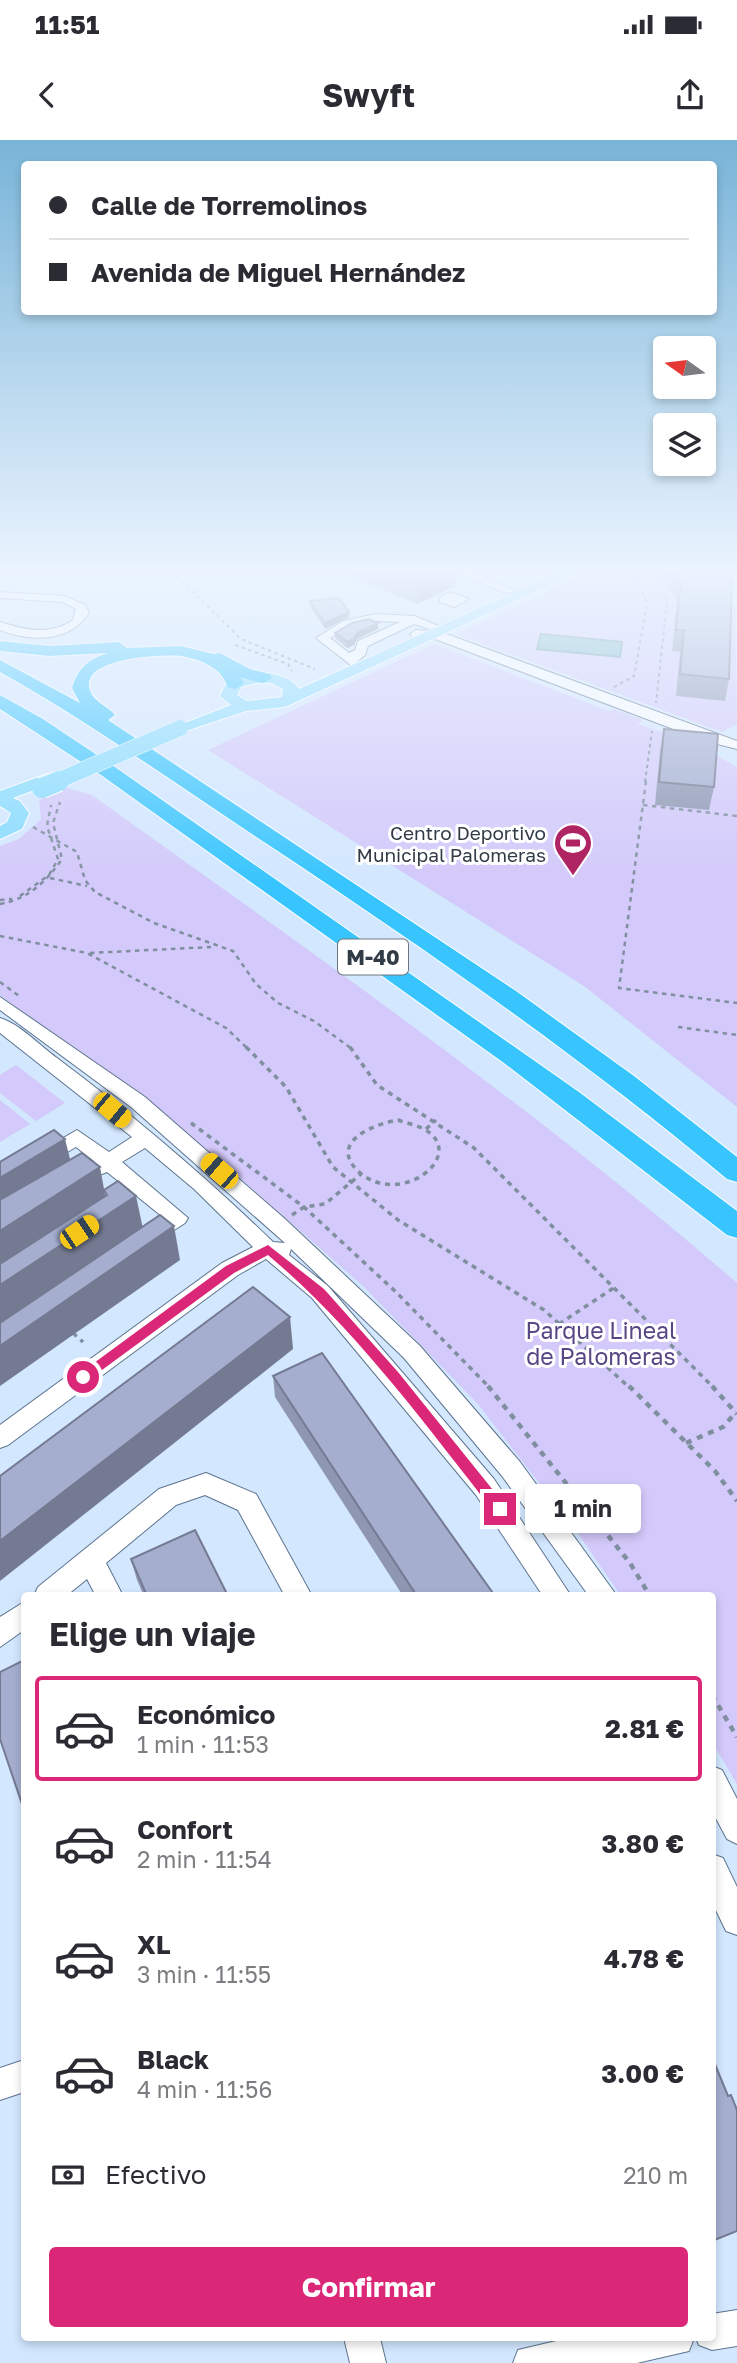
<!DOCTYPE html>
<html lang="es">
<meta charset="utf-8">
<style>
:root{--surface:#fff;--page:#f2f2f3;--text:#2b2b33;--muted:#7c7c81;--line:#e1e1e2;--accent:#db2777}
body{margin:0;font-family:"Golos Text",sans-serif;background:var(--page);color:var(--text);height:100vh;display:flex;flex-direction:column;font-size:26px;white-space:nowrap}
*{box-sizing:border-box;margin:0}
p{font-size:23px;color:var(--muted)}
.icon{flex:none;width:38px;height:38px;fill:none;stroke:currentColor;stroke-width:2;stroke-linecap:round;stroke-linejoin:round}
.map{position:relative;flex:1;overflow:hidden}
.sheet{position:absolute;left:21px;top:1452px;width:695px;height:749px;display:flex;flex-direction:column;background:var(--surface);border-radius:7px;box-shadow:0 4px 10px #0003}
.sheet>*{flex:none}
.hud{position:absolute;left:21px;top:21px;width:696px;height:154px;border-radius:7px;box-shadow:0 4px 10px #0003;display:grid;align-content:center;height:154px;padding:0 28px;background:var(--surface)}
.needle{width:46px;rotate:284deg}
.fabs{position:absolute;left:653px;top:196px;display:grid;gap:14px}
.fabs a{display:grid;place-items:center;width:63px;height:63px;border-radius:7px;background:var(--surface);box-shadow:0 4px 10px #0003;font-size:35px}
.end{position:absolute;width:32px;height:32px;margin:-16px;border:9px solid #db2777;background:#fff;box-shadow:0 0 0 4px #fff}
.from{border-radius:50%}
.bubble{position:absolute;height:49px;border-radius:7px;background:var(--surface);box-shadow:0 4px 10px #0003;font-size:23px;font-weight:700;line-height:49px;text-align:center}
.car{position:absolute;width:21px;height:42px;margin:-21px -10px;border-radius:9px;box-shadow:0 0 5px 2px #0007;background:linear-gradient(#f5c518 24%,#345 0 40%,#f5c518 0 76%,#345 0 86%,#f5c518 0)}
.hud b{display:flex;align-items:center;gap:24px;height:66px;font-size:26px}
.hud b+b{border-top:2px solid var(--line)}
.hud i{width:18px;height:18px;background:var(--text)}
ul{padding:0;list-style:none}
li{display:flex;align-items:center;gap:21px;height:105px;margin:0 14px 10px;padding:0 14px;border:4px solid transparent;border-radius:7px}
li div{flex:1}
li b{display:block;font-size:26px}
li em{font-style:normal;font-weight:700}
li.active{border-color:var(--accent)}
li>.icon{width:63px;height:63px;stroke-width:1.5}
h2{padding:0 28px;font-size:32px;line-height:84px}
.pay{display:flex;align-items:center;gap:18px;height:77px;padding:0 28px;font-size:26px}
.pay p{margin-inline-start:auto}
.cta{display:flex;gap:14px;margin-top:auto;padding:14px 28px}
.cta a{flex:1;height:80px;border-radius:7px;background:var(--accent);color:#fff;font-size:28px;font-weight:700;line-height:80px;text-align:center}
.status{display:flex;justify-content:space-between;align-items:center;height:49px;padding:0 35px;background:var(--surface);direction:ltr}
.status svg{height:19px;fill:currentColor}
header{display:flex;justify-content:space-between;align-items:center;height:91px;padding:0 28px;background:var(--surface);font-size:32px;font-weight:700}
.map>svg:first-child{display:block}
</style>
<div class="status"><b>11:51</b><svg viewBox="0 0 49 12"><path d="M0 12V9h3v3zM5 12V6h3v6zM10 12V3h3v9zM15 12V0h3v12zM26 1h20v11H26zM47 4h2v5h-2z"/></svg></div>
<header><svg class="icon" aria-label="back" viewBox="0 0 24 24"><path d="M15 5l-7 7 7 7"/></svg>Swyft<svg class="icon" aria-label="share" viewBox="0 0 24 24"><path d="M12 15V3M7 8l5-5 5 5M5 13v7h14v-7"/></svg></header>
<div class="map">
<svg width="737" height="2223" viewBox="0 0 737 2223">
<rect width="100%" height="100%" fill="#d3e7ff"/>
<g fill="#d3c9fa">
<polygon points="590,431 713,431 735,469 737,584 722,592 456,494"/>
<polygon points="434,504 609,571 613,569 643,580 638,584 717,611 714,614 737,627 737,967 584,846 208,610"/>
<path d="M67 648 92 655C311 812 532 966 737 1143V1644L712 1602V1456H621L577 1392 477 1263 363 1146 225 1025 0 855V706L19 699 41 679 39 660Z"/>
<polygon points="16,925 65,963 36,981 0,953 0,935"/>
<polygon points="0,960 30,984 0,1002"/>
</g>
<polygon fill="#71b5c0" stroke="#5e919c" stroke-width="2" points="541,494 622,502 620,517 537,509"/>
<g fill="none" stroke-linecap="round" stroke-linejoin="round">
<defs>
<g id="minor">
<polygon points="452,431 468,431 516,451 506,453"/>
<polygon points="540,431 556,431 559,434 553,437"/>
<polygon points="727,431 737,431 737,442 733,441"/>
<path d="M0 452 65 456 85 465 89 473C69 503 31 502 0 490V482C26 490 49 496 73 480L76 469 63 462 0 458Z"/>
<polygon points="450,452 469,459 454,467 440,462 440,458"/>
<path d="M376 474 414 476 439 486 433 490 414 484 368 506 365 515 352 526 316 498 343 481ZM376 481 400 482 358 501 355 510 349 513 330 498 351 486Z"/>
<polygon points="416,490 441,492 737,601 737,609 705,601 435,499 412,497 410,494"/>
<path d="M0 857 145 957 285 1079 420 1206 520 1322 617 1456H589L502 1336 404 1218 291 1109 289 1115 328 1146 494 1339 571 1456H543L476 1355 312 1158 266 1119 238 1135 8 1305 0 1308V1285L222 1123 253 1107 194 1049 145 1008 122 1022 188 1078 185 1083 148 1107 141 1105 138 1099 164 1078 107 1032 97 1036 90 1034 87 1029 94 1021 76 1007 0 1051V1035L77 990 109 1012 132 997 0 893V878C20 884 40 906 57 918 133 975 205 1036 273 1102L285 1103 131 967 0 870Z"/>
<polygon points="206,1333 256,1354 312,1456 285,1456 238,1370 205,1355 176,1365 106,1423 123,1456 96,1456 87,1439 66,1456 34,1456 38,1447 159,1349"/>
<polygon points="24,1462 24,1490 0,1507 0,1477"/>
<polygon points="712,1626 722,1630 737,1659 737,1704 727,1699 712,1671"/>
<polygon points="712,1714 723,1718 737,1747 737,1795 726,1791 712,1762"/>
<polygon points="24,1920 24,1952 0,1960 0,1928"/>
<polygon points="737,2170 737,2206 712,2210 699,2205 696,2198 712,2198 712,2174"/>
<polygon points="344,2198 380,2198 386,2223 350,2223"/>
<polygon points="569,2198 694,2198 689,2211 637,2223 513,2223 518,2210"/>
</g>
<g id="major">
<path d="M562 431H581L285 567 246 571 180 593 172 588 231 565 220 556C222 552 225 544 229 541 246 527 288 531 299 549ZM256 543H271L283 549 282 557 247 561 237 555 241 547Z"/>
<polygon points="47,634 53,635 56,639 53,643 13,658 20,661 29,673 22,689 0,699 0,686 7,682 11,673 0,666 0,651"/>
</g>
<g id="highway">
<path d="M0 501 49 506 119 502 127 508 181 506 214 514 220 513 250 529 269 534 272 538 263 543 240 537 244 544 235 549 229 548C225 542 222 534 216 530 206 522 193 518 181 516 163 514 75 517 91 553 96 563 109 567 115 575L108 580 516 851 634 936 737 1017V1042L727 1039C580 916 423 807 264 702 176 644 91 583 0 532V520L80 563 72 548C78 528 88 519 108 513L49 516 0 511Z"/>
<polygon points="0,555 43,579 115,627 579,952 737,1071 737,1098 727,1095 504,923 101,635 0,569"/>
</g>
</defs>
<use href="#minor" stroke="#5d748e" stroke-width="2"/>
<use href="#major" stroke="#fff" stroke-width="2"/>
<use href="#highway" stroke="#fff" stroke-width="2"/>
<g stroke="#808fa0" stroke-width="2" stroke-dasharray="3.5 3.5" stroke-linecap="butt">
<polyline points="44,431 47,433"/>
<polyline points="172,431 241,499 315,529"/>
<polyline points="655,431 667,461 656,563"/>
<polyline points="235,505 288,524 292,531"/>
<polyline points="614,547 634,536 647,464 633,431"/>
<polyline points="645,642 652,591"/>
</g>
<g stroke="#808fa0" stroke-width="2.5" stroke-dasharray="4.5 4.5" stroke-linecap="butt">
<polyline points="646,641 619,848 737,863"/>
<polyline points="643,665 737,676"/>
<polyline points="33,687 77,712 85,740 95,752 154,783 233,811 256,844 278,863 314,881 352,909"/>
<polyline points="50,738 87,746"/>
<polyline points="20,756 49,735 58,719 47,686 51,665"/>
<polyline points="0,760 12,759"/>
<path d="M0 764C28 759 46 742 62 719L53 683 60 662"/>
<polyline points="0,796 87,813 226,888 248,909"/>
<polyline points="90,813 211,807"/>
<polyline points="0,842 19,856"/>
<polyline points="678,887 737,895"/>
</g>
<g stroke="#808fa0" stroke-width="3.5" stroke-dasharray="5 5" stroke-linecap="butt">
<polyline points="246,907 286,947 333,1027 398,1080 544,1170 630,1248"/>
<polyline points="350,907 377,945 474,1008 714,1248"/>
<path d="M398 980C406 983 416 985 424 989 470 1015 399 1070 358 1031 328 1002 374 984 398 980Z"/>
<polyline points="191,983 304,1067 396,1152 490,1248"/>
<polyline points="426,989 436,980"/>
<polyline points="292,1075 304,1067 325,1064 361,1034"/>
<polyline points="559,1184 615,1147"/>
<polyline points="73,1193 83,1202"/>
</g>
<g stroke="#808fa0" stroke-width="4.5" stroke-dasharray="6 6" stroke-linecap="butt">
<polyline points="488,1246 630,1423 650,1456"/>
<polyline points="629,1246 715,1331 737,1361"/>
<polyline points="712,1246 737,1274"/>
<polyline points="686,1303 723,1287 736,1272"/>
<polyline points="712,1555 737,1597"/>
</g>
<use href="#minor" fill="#fff" fill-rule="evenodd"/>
<use href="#major" fill="#88dcfe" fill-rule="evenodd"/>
<use href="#highway" fill="#38c5fd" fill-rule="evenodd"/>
<defs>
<polyline id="major-bridge-far1" points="55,642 180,588"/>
<polyline id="major-bridge" points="42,648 59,641"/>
</defs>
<use href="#major-bridge-far1" stroke="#fff" stroke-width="17" stroke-linecap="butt"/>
<use href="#major-bridge" stroke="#fff" stroke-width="22" stroke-linecap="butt"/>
<use href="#major-bridge-far1" stroke="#88dcfe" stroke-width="16"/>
<use href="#major-bridge" stroke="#88dcfe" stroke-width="20"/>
</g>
<g fill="#8e96b2">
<polygon points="335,431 457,431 456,446 417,464"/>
<polygon points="661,431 728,431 729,539 725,561 676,556 680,512 672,511 677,460"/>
<polygon points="310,461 349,477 325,489 310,467"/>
<polygon points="378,483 378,489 357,499 354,505 347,508 335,498 335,493"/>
<polygon points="664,589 714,647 709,670 655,665 660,611"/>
<polygon points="273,1236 495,1456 403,1456 275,1257"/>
<polygon points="131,1419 228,1456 144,1456 137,1440"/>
</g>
<g fill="#747a91">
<polygon points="429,431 457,431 456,446 417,464 418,436"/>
<polygon points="349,472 349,477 325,489 325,483"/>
<polygon points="378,483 378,489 357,499 354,505 347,508 347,502 357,493"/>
<polygon points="65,999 73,1031 0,1077 0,1038"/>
<polygon points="100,1027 106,1060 0,1130 0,1091"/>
<polygon points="136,1056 143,1089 0,1186 0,1145"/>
<polygon points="174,1086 180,1120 0,1246 0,1206"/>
<polygon points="290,1177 293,1209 0,1441 0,1401"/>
</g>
<g fill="#a5aecf" stroke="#747a91" stroke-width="2">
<polygon points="405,431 429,431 418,436"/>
<polygon points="676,431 728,431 732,438 729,539 680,534 684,490 676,490 681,439"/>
<polygon points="339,458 349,472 325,483 310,461"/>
<polygon points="369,479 378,483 357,493 354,499 347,502 335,493 352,483"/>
<polygon points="664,589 718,594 714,647 659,642"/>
<polygon points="54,990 65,999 0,1038 0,1022"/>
<polygon points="82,1013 100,1027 0,1091 0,1060"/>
<polygon points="118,1041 136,1056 0,1145 0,1124 107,1055 104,1050"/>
<polygon points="160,1075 174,1086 0,1206 0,1183"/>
<polygon points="253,1147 290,1177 0,1401 0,1336"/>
<polygon points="322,1213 495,1456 417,1456 273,1236"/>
<polygon points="195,1390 228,1456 147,1456 131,1419"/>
<polygon points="24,1520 24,1670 0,1599 0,1532"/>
<polygon points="712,1917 728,1956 731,1955 737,1970 737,2091 712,2101"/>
</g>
<linearGradient id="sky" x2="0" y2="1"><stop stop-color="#78b4d8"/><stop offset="0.58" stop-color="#ebf4ff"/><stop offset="1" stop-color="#ebf4ff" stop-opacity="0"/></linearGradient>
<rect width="737" height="742" fill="url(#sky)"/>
<path fill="#db2777" d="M268 1105 324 1149 398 1232 505 1365V1373H495C424 1283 356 1189 268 1115L234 1133 87 1241H79V1234L226 1126Z"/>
<defs>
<symbol id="stadium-pin" viewBox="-11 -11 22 30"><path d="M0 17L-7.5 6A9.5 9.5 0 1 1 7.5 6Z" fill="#af2564" stroke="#fff"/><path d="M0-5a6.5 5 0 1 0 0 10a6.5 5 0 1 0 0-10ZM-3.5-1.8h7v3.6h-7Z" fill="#fff"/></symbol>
</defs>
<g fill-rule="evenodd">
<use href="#stadium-pin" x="551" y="681" width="44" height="60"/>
</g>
<g text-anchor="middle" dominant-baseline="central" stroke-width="6" stroke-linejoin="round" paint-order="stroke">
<g font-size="19" fill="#323c47" stroke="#fff" text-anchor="end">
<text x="546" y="692">Centro Deportivo<tspan x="546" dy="22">Municipal Palomeras</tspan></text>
</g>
<rect fill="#fff" stroke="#70767e" stroke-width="2" x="338" y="799.5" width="70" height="35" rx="5"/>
<g font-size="21" font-weight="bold" fill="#323c47">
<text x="373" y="817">M-40</text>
</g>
<g font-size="23" fill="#564684" stroke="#fff">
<text x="601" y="1190">Parque Lineal<tspan x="601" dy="26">de Palomeras</tspan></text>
</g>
</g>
</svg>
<div class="fabs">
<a><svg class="needle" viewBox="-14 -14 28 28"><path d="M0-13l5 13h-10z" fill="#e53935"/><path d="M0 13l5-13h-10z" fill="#7c7c81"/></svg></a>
<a><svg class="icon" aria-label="layers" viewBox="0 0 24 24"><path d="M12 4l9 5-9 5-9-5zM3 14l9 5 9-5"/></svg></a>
</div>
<i class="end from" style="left:83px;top:1237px"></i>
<i class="end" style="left:500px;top:1369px"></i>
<div class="bubble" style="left:525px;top:1344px;width:116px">1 min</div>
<i class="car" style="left:112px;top:970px;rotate:130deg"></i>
<i class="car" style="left:219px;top:1031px;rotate:311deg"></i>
<i class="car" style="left:79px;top:1092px;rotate:56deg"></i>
<div class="hud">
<b><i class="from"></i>Calle de Torremolinos</b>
<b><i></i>Avenida de Miguel Hernández</b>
</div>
<section class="sheet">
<h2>Elige un viaje</h2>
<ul>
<li class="active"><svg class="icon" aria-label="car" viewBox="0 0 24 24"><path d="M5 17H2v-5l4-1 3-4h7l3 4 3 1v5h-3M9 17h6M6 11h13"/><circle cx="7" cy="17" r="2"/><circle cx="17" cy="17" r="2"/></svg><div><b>Económico</b><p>1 min · 11:53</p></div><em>2.81 €</em></li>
<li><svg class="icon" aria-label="car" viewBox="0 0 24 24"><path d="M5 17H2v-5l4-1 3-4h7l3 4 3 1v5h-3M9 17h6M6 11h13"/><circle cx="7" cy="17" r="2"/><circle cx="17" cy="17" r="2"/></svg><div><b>Confort</b><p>2 min · 11:54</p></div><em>3.80 €</em></li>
<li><svg class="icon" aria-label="car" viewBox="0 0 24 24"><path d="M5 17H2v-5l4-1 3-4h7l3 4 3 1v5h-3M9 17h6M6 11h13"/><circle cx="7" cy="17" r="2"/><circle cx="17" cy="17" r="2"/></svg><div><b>XL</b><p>3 min · 11:55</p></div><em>4.78 €</em></li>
<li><svg class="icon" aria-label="car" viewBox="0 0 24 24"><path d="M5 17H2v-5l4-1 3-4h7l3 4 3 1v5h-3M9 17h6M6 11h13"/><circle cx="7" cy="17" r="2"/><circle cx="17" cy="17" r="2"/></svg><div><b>Black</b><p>4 min · 11:56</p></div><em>3.00 €</em></li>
</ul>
<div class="pay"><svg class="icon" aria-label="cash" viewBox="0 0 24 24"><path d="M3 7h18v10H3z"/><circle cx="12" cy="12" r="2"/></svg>Efectivo<p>210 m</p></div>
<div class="cta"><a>Confirmar</a></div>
</section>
</div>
